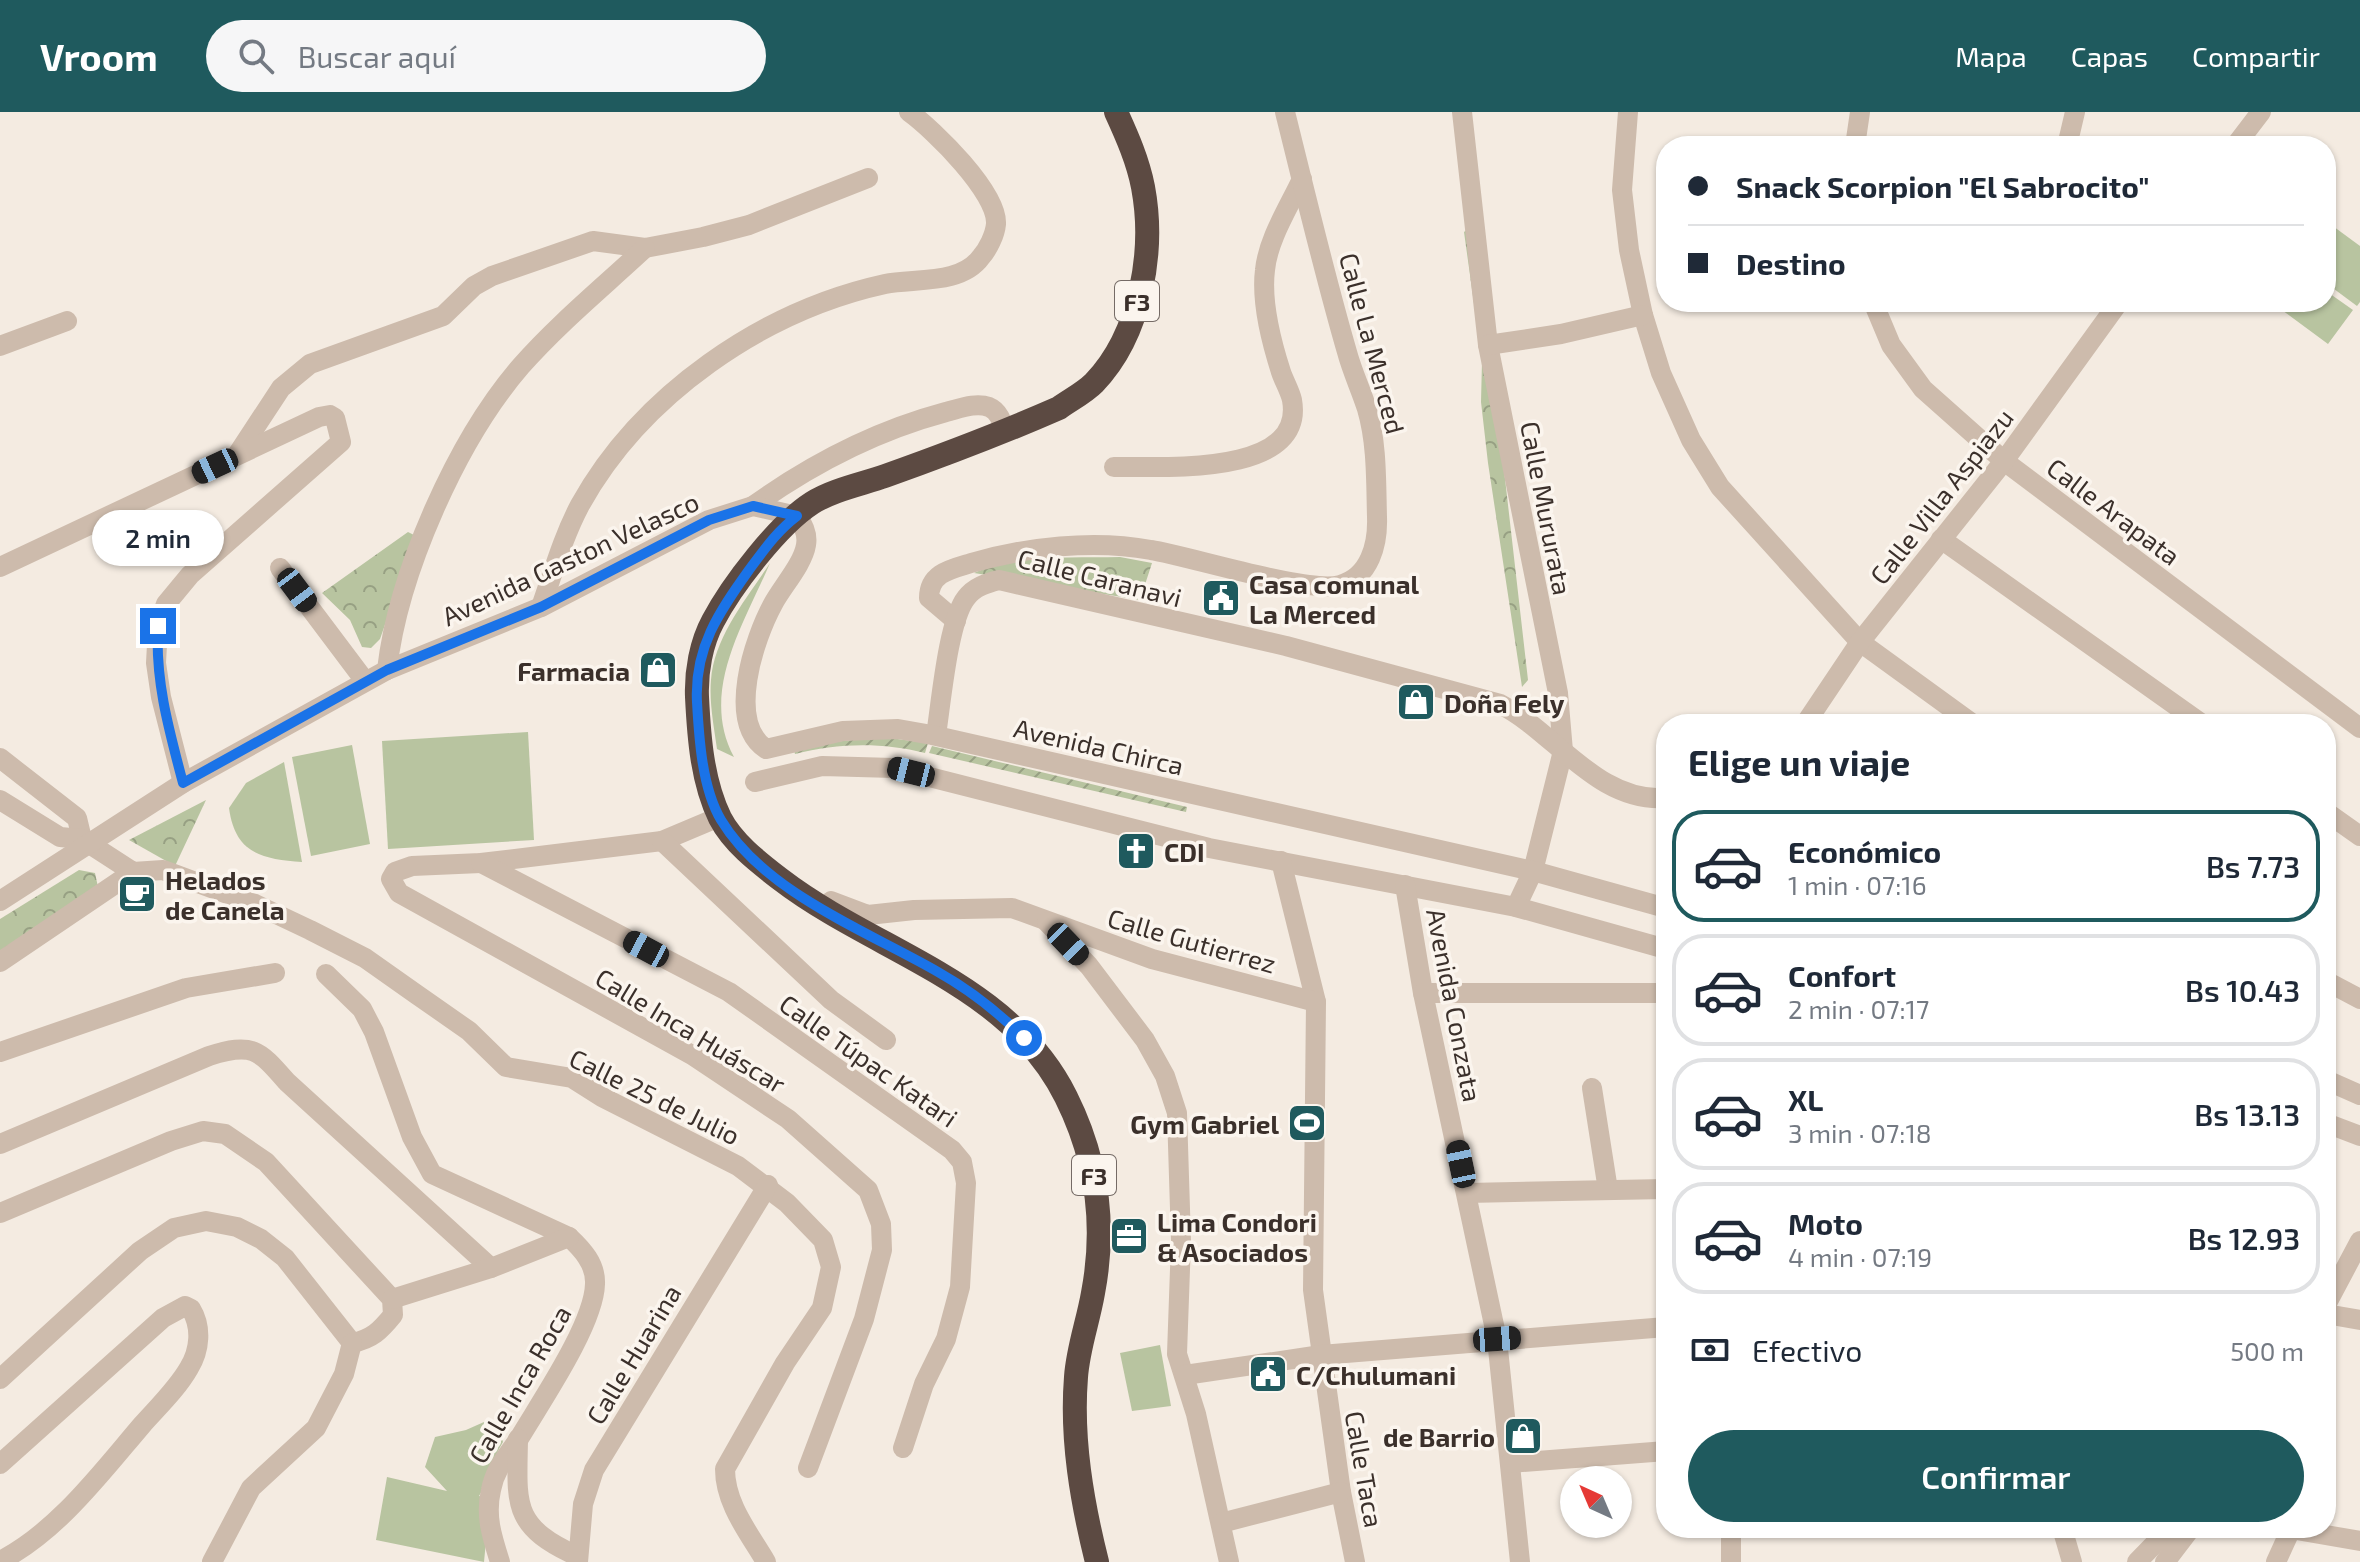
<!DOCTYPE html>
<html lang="es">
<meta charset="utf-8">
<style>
:root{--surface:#fff;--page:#f6f6f7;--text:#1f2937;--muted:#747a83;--line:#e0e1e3;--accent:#1f5a5e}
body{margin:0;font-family:"Exo 2",sans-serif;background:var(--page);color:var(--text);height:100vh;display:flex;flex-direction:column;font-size:30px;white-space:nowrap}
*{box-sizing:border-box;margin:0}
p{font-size:26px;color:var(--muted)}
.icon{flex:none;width:44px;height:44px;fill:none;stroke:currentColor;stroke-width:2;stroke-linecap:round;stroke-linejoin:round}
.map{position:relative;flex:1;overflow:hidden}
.panel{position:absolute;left:1656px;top:602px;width:680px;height:824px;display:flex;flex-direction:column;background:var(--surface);border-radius:32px;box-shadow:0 2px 6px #0004}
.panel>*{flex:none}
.guide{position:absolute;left:1656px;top:24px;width:680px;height:176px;border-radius:32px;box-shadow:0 2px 6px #0004;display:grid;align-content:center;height:176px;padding:0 32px;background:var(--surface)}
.needle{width:52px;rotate:316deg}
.tools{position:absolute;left:1560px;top:1354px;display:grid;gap:16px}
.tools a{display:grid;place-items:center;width:72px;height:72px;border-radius:50%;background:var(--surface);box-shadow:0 2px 6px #0004;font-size:40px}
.end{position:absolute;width:36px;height:36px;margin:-18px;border:10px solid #1a73e8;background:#fff;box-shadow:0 0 0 4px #fff}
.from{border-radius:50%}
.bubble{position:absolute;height:56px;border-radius:28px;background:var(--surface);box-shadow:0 2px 6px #0004;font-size:26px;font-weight:600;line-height:56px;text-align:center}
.car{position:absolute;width:24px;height:48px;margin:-24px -12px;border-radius:10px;box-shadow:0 0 6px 2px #0007;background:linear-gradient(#222 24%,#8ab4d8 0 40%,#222 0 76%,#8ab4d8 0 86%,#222 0)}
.guide b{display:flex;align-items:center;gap:28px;height:76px;font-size:30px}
.guide b+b{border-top:2px solid var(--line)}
.guide i{width:20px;height:20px;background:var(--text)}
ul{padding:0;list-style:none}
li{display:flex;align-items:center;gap:24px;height:112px;margin:0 16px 12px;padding:0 16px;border:4px solid var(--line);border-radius:32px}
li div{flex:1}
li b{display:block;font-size:30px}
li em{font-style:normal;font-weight:600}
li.current{border-color:var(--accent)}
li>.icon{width:72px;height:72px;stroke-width:1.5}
h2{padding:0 32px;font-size:36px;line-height:96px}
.pay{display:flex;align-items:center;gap:20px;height:88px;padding:0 32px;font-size:30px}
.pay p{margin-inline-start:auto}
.button{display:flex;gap:16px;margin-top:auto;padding:16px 32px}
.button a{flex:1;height:92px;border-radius:48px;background:var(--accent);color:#fff;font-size:32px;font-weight:600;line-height:92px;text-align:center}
header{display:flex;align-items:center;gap:48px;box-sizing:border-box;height:112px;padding:0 40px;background:var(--accent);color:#fff}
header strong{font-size:38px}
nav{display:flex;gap:44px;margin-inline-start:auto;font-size:28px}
.search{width:560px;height:72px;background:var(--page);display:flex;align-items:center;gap:20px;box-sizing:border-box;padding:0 28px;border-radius:44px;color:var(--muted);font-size:30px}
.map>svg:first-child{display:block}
</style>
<header>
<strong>Vroom</strong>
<div class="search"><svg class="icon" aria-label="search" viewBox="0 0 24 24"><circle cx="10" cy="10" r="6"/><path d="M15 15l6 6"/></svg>Buscar aquí</div>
<nav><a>Mapa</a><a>Capas</a><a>Compartir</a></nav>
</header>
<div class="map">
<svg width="2360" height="1450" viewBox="0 0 2360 1450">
<defs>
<pattern id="park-crowns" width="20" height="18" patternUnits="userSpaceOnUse" patternTransform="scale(2)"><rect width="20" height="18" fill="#b8c4a0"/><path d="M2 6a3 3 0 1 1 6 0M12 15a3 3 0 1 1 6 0" fill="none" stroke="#97a083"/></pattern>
<pattern id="garden-furrows" width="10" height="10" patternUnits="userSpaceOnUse" patternTransform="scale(2)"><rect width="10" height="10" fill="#b8c4a0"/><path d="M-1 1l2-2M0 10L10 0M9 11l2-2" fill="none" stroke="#97a083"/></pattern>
</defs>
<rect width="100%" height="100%" fill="#f4ebe1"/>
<g fill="#b8c4a0">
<polygon points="2326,109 2360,134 2360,190 2357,194 2326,171"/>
<polygon points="2326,179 2353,198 2328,232 2271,190 2326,190"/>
<path d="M770 451C744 512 699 580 734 645L717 637C714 615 709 590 711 568 714 525 747 486 770 451Z"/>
<polygon points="528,620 534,728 388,737 382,629"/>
<polygon points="352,633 370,732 311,744 292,645"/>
<path d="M284 650 302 750C261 747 235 741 229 696L246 671Z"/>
<polygon points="1160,1233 1171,1294 1132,1299 1120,1241"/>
<path d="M484 1310 499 1316 503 1330C491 1349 491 1366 479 1384L490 1386 484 1450 376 1428 387 1365 447 1379 425 1355 435 1325 466 1318Z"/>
</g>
<g fill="url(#park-crowns)">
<polygon points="1469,116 1499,314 1528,568 1522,575 1488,351 1481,290 1482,249 1464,120"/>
<polygon points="408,420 416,424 380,527 371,536 362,535 350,508 322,481"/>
<path d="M1120 445 1152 451 1140 488 974 461C1017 442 1074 446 1120 445Z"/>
<polygon points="206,688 175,754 129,728"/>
<polygon points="79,758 95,761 98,775 0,841 0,807"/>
</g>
<g fill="url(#garden-furrows)">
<path d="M882 625 928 631 925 641C882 630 837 631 795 642L793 634Z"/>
<polygon points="932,634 1187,695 1186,700 929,641"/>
</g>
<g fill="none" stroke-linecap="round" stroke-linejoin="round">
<g stroke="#cdbbac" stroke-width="20">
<polyline points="1462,0 1488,233 1558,581 1563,639 1533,759 1516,795"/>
<polyline points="1628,0 1622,78 1629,138 1643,203 1661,261 1691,328 1720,375 1860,530 1973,612"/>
<polyline points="1855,34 1860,0"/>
<polyline points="2067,34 2075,0"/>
<polyline points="2235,34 2261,0"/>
<polyline points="1873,190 1891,233 1923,277 2004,349 2360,616"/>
<polyline points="1488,233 1561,222 1643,203"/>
<polyline points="0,234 67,209"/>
<polyline points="237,343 281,276 310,252 443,204 474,174 492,164 593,129 645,136 703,125 749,113 868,66"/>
<path d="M1114 355C1158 354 1306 366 1292 288 1290 279 1284 269 1281 260 1271 229 1261 190 1265 158 1268 127 1289 95 1302 67"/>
<path d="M753 394C813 351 875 319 946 300 959 297 975 290 989 295 999 299 1002 310 1005 320"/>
<polyline points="1941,427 2202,612"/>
<polyline points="0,455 319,305 330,303 335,306 341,330 190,463 166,492 158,514 156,551 161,585 183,671"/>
<polyline points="280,456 365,569"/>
<path d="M541 495C553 461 563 425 580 393 641 283 762 199 885 172 915 166 961 173 981 145 988 137 995 123 996 112 998 81 934 18 909 0"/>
<path d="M956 509 929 486C929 461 951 457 971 451 1027 435 1093 427 1151 438 1189 444 1309 482 1340 473 1370 465 1378 432 1377 405 1376 369 1377 331 1367 297 1361 278 1352 259 1347 240 1324 161 1305 80 1285 0"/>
<path d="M387 558C398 461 457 328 521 254 558 212 603 175 645 136"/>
<polyline points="1805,612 1860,530 2004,349 2119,190"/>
<path d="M936 623C941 592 948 509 966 486 974 475 987 471 999 468L1286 534 1500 592C1555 620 1597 691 1666 686"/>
<polyline points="0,646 77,706 82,727"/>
<polyline points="755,670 822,654 894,656 1209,736 1516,795 1666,837"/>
<path d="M0 688 60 725 82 727 133 760 163 758 255 792 310 818 365 846 416 882 469 919 506 955 572 966 602 985 738 1054 787 1091 823 1128 831 1155 822 1196 785 1251 725 1357C725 1392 749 1421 766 1450"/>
<polyline points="2326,700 2360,724"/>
<polyline points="719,705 662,729 481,751 412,754 395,760 391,767 399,781 692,943 788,1007 868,1078 881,1112 882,1138 864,1207 808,1356"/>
<polyline points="662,729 831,888 886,928"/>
<polyline points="1281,749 1316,890 1313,1178 1341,1380 1355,1450"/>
<polyline points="481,751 729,880 952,1038 962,1050 966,1071 960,1175 946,1227 924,1272 903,1336"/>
<polyline points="1405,773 1423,881 1497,1227 1520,1450"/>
<path d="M0 789 183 671 387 558 541 495 709 408 753 394 797 404C803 412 808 422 806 433 803 452 782 475 773 492 754 527 726 610 766 637L843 619 898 617 932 623 1533 759 1666 796"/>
<polyline points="826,799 831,789 868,803 914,798 1012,796 1152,847 1316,890"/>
<polyline points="1047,810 1089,854 1145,928 1165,964 1177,1001 1181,1129 1177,1242 1196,1302 1229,1450"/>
<polyline points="0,850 133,760"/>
<path d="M326 862 362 897 374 920 412 1025 432 1062 569 1125C582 1137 596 1152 595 1172 594 1212 542 1288 520 1325 508 1343 495 1356 491 1378 485 1404 492 1425 500 1450"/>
<polyline points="2326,869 2360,887"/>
<polyline points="1423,881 1666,881"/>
<polyline points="0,940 186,876 275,861"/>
<polyline points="2326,968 2360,983"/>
<polyline points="1592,976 1608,1078"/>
<polyline points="2326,1011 2360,1024"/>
<path d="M0 1032 209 944C253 930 259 938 287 970L491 1156"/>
<polyline points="1467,1081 1666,1077"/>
<path d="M0 1101 171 1029 203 1019 225 1022 266 1050 392 1187 393 1203C380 1219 372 1227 352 1231"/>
<polyline points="392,1187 491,1156 569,1125"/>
<polyline points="2326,1193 2360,1129"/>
<polyline points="2326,1202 2360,1208"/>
<polyline points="1185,1263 1321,1243 1666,1215"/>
<polyline points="0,1267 140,1139 174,1116 206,1109 237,1115 261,1127 285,1146 352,1231"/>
<path d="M518 1327C517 1392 511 1414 577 1444"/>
<polyline points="1510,1351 1666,1339"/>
<path d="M0 1352 163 1206 185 1194 191 1197C202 1215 200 1238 189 1256 177 1277 158 1295 142 1313 101 1361 57 1420 0 1449"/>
<polyline points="1221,1411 1341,1380"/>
<polyline points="2062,1416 2072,1450"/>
<polyline points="2285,1416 2360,1429"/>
<polyline points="212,1450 251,1376 316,1316 344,1262 352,1231"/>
<polyline points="578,1450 583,1392 594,1358 768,1073"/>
<polyline points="1731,1450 1731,1416"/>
<polyline points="2137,1450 2170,1416"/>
<polyline points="2165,1450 2191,1416"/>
<polyline points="2276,1450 2291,1417"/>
</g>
<path stroke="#5c4a42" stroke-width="24" d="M1097 1450C1082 1390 1071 1327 1076 1265 1078 1236 1088 1210 1093 1181 1106 1113 1097 1047 1066 985 1009 870 875 840 780 767 758 750 733 731 720 706 702 669 699 625 697 585 696 560 701 531 713 509 732 473 778 413 812 391 832 378 862 372 885 364 944 343 1002 321 1059 296 1070 288 1084 281 1094 271 1141 222 1155 139 1143 75 1138 49 1127 24 1116 0"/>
</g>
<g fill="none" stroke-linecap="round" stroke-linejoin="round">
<path stroke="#1a73e8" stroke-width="10" d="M158 514C155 569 169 618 183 671L387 558 541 495 709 408 753 394 797 404C777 419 764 438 749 458 719 500 694 536 697 590 699 626 702 676 721 708 765 781 867 819 938 860 970 878 998 900 1024 926"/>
</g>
<defs>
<symbol id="civic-square" viewBox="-11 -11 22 22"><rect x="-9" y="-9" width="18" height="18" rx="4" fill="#1f5a5e" stroke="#fbf5ee"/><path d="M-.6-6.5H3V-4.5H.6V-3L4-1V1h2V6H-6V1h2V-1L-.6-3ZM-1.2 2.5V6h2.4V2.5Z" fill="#fff"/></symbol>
<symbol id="shop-square" viewBox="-11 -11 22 22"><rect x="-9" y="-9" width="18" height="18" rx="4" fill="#1f5a5e" stroke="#fbf5ee"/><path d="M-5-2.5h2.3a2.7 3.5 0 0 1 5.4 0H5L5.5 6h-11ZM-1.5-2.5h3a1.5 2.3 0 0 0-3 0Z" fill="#fff"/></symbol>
<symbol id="church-square" viewBox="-11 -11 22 22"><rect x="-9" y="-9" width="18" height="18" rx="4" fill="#1f5a5e" stroke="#fbf5ee"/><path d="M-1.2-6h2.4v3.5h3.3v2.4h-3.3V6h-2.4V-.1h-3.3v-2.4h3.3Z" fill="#fff"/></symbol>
<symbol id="cafe-square" viewBox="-11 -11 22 22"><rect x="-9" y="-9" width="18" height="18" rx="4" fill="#1f5a5e" stroke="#fbf5ee"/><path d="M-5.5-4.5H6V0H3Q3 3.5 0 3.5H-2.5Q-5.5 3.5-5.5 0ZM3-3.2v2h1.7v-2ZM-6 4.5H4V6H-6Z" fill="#fff"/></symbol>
<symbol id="stadium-square" viewBox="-11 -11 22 22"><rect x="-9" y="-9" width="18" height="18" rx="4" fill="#1f5a5e" stroke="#fbf5ee"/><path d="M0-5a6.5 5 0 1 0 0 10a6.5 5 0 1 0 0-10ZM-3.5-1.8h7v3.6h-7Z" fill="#fff"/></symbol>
<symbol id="office-square" viewBox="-11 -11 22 22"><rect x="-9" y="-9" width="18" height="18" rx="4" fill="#1f5a5e" stroke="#fbf5ee"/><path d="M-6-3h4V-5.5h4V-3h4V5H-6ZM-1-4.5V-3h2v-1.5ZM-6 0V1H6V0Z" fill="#fff"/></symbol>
</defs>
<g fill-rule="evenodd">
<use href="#civic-square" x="1199" y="464" width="44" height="44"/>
<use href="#shop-square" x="636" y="536" width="44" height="44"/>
<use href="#shop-square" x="1394" y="568" width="44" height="44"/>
<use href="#church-square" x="1114" y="717" width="44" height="44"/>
<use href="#cafe-square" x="115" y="760" width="44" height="44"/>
<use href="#stadium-square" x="1285" y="989" width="44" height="44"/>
<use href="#office-square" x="1107" y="1102" width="44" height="44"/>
<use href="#civic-square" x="1246" y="1240" width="44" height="44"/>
<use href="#shop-square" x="1501" y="1302" width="44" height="44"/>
</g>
<g text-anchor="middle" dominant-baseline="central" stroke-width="7" stroke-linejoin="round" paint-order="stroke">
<g fill="#fbf5ee" stroke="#756b66" stroke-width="2">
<rect x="1115" y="169" width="44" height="40" rx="6"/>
<rect x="1072" y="1043" width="44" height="40" rx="6"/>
</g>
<g font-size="24" font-weight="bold" fill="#3b302b">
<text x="1137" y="189">F3</text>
<text x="1094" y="1063">F3</text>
</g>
<g font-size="26" fill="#3b302b" stroke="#fbf5ee">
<text transform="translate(1373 231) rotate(75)">Calle La Merced</text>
<text transform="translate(1941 384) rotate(-52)">Calle Villa Aspiazu</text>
<text transform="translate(1547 396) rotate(79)">Calle Mururata</text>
<text transform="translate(2114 399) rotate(37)">Calle Arapata</text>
<text transform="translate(570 446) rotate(-25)">Avenida Gaston Velasco</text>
<text transform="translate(1100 465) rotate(14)">Calle Caranavi</text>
<text transform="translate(1099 634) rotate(13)">Avenida Chirca</text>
<text transform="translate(1192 828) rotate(16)">Calle Gutierrez</text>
<text transform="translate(1455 893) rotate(79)">Avenida Conzata</text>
<text transform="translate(691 918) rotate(31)">Calle Inca Huáscar</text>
<text transform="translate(869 948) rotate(35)">Calle Túpac Katari</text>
<text transform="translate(655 984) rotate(26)">Calle 25 de Julio</text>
<text transform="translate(633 1242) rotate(-59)">Calle Huarina</text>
<text transform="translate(519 1272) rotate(-60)">Calle Inca Roca</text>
<text transform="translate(1365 1357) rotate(80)">Calle Taca</text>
</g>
<g font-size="26" font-weight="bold" fill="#3b302b" stroke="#fbf5ee" text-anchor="start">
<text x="1249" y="471">Casa comunal<tspan x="1249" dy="30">La Merced</tspan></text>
<text x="630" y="558" text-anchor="end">Farmacia</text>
<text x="1444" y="590">Doña Fely</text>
<text x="1164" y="739">CDI</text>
<text x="165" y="767">Helados<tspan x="165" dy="30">de Canela</tspan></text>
<text x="1279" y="1011" text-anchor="end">Gym Gabriel</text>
<text x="1157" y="1109">Lima Condori<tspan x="1157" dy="30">&amp; Asociados</tspan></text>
<text x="1296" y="1262">C/Chulumani</text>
<text x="1495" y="1324" text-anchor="end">de Barrio</text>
</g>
</g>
</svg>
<div class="tools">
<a><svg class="needle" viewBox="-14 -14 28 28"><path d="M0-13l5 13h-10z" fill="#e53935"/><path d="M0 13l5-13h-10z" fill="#747a83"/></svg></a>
</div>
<i class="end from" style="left:1024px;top:926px"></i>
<i class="end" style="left:158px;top:514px"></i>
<div class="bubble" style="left:92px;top:398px;width:132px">2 min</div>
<i class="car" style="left:215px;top:354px;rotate:245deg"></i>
<i class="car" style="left:297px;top:478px;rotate:143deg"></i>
<i class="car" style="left:911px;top:660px;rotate:284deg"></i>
<i class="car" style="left:1068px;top:832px;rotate:136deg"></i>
<i class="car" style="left:646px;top:837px;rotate:298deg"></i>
<i class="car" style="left:1461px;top:1052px;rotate:348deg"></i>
<i class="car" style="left:1497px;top:1227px;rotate:86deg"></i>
<div class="guide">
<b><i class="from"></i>Snack Scorpion &quot;El Sabrocito&quot;</b>
<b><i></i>Destino</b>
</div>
<section class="panel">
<h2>Elige un viaje</h2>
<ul>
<li class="current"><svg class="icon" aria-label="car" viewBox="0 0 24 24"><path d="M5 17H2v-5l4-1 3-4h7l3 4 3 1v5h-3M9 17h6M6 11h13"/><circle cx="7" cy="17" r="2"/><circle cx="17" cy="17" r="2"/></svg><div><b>Económico</b><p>1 min · 07:16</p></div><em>Bs 7.73</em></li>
<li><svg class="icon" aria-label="car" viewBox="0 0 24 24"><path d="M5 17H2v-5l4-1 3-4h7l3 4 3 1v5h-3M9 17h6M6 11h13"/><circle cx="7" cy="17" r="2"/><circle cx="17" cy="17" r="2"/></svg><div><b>Confort</b><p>2 min · 07:17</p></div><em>Bs 10.43</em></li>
<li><svg class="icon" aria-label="car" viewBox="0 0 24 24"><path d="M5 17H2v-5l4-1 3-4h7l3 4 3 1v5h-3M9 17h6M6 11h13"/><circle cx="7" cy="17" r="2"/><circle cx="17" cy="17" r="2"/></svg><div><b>XL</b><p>3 min · 07:18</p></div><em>Bs 13.13</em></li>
<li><svg class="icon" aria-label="car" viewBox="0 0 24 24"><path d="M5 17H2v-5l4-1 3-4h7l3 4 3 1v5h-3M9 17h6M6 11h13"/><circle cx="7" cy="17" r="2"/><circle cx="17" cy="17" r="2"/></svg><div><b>Moto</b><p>4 min · 07:19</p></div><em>Bs 12.93</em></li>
</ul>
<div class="pay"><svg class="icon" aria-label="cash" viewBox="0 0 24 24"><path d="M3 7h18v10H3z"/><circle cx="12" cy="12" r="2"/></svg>Efectivo<p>500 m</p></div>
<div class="button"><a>Confirmar</a></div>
</section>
</div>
